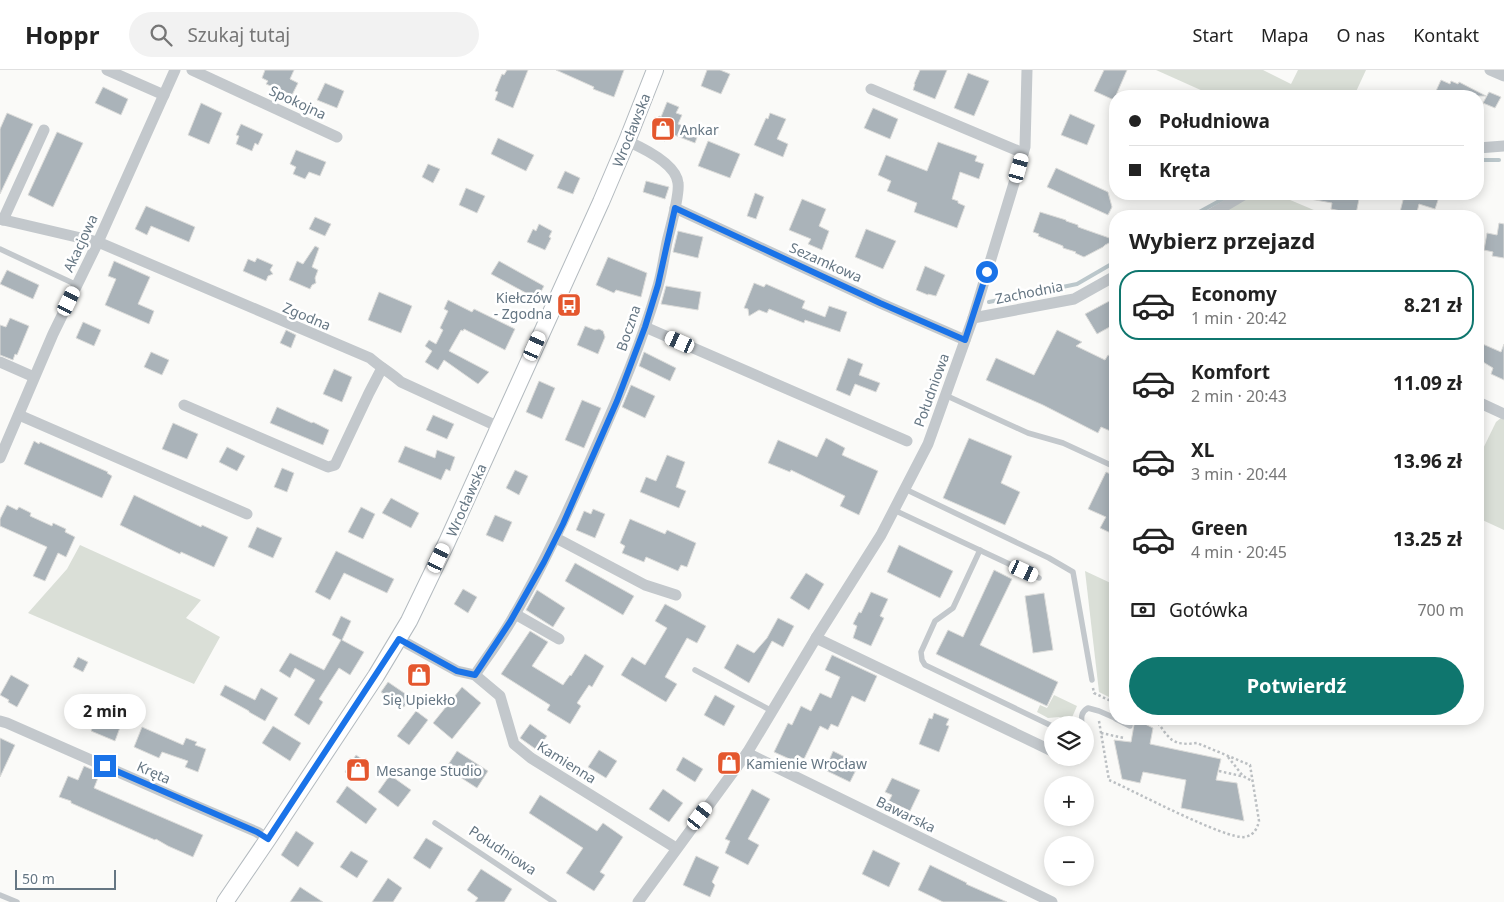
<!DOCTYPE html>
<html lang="pl">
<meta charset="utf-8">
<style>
:root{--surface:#fff;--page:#f2f2f2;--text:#222;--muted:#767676;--line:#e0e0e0;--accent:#0f766e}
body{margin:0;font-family:"Noto Sans",sans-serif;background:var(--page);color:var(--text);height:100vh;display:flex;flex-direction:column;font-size:19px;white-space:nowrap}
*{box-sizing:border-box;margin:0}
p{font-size:16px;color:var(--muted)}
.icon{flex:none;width:28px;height:28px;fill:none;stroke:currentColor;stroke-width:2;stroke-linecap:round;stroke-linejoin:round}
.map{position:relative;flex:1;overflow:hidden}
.drawer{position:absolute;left:1109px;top:140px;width:375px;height:515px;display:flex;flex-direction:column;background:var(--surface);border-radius:20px;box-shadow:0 2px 12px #0003}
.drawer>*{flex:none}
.top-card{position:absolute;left:1109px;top:20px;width:375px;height:110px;border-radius:20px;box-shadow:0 2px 12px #0003;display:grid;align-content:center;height:110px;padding:0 20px;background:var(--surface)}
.fabs{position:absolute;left:1044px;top:646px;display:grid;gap:10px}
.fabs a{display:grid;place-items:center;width:50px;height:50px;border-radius:50%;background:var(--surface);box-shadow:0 2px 12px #0003;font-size:25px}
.scale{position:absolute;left:15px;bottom:12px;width:101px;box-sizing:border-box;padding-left:5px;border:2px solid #657683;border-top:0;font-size:14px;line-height:18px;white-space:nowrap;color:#657683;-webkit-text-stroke:4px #fff;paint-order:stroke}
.end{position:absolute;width:22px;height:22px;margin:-11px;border:6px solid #1a73e8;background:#fff;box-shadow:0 0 0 2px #fff}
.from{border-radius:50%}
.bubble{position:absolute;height:35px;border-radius:18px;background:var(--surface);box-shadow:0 2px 12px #0003;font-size:16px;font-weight:700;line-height:35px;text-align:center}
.car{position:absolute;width:15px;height:30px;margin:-15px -8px;border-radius:6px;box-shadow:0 0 4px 1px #0007;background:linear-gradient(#fff 24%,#345 0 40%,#fff 0 76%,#345 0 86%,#fff 0)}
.top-card b{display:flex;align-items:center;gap:18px;height:48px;font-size:19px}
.top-card b+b{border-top:1px solid var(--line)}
.top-card i{width:12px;height:12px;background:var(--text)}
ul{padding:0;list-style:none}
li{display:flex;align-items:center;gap:15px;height:70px;margin:0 10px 8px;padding:0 10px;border:2px solid transparent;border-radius:20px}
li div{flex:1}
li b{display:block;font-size:19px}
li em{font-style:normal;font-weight:700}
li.on{border-color:var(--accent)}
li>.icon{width:45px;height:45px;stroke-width:1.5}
h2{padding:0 20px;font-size:22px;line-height:60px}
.pay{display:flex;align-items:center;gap:12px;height:55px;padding:0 20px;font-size:19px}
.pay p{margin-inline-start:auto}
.primary-button{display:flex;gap:10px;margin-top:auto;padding:10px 20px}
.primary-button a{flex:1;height:58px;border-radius:30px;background:var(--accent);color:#fff;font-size:20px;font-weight:700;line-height:58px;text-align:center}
header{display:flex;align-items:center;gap:30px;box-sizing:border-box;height:70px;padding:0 25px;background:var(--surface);border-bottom:1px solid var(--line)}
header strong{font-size:24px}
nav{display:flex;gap:28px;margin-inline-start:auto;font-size:18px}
.search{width:350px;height:45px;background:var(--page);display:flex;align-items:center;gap:12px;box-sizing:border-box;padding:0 18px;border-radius:28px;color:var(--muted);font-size:19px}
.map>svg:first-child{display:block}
</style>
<header>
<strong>Hoppr</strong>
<div class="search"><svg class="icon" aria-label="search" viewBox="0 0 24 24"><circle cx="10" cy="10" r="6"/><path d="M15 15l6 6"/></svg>Szukaj tutaj</div>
<nav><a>Start</a><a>Mapa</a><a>O nas</a><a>Kontakt</a></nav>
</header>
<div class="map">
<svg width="1504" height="832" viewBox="0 0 1504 832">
<rect width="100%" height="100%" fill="#fafaf8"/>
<g fill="#dadfd7">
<polygon points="1156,0 1263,0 1291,14 1298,0 1366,0 1354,26 1214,26"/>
<polygon points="1255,124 1276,124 1328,146 1214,146 1237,132"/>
<polygon points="1501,348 1504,349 1504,460 1478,448 1478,389 1496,352"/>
<polygon points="80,475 201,530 186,548 220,567 194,614 28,543 67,499"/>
<polygon points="1085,501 1115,515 1115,630 1099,622"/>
<polygon points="1054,625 1077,636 1070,652 1059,647 1048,648 1037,642 1040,635 1047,638"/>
</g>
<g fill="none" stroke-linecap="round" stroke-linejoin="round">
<g stroke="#bbc7cb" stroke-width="4">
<polyline points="1478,90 1499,90"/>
<polyline points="1192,146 1232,124"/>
<polyline points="989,232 1077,214 1115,192"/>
</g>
</g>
<g fill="#aab3b9" stroke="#dcdcda">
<polygon points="265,0 294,0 290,9 298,13 292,25 266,14 268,11 262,8"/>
<polygon points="507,0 528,0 513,38 495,30 498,22 495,21 502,4 504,5"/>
<polygon points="556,0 624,0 614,27 593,19 594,17"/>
<polygon points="707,0 720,0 730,4 721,24 701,16"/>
<polygon points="920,0 947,0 935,29 913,20 915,14 914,14"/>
<polygon points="1104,0 1127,0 1114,30 1094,21"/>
<polygon points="968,3 989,11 974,46 954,38"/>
<polygon points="1441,10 1450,14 1451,11 1458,14 1459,12 1486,26 1447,26 1436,21"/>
<polygon points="325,13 344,21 337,38 317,30"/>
<polygon points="103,17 128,29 121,45 95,33"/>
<polygon points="1489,22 1501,27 1495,38 1483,33"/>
<polygon points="667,32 679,37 676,43 682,45 678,54 699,62 695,73 669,63 665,71 652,66 659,46 661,47"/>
<polygon points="201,33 222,43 209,74 188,65"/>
<polygon points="873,38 898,49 890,69 864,58"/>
<polygon points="7,43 33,54 0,124 0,59"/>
<polygon points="770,43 786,49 777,69 788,74 783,87 754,75 766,48 768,49"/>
<polygon points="1070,44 1095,55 1087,75 1061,65"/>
<polygon points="241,54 263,64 258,75 255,73 252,81 236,74 239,66 236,65"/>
<polygon points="57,62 83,73 53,137 28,125"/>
<polygon points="498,68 534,85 526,101 491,84"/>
<polygon points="708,71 740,84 730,108 698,96"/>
<polygon points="938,72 977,86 975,91 984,94 979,109 960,102 952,129 958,131 958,133 965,136 957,158 914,142 917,133 887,121 891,111 878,105 886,85 927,101"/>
<polygon points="296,80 326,92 320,106 309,102 305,109 293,104 296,97 290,94"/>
<polygon points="428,94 440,99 433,113 422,107"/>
<polygon points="1056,98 1108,122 1112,137 1108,145 1047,117"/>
<polygon points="565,101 580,108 573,124 557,118"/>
<polygon points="646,111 669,117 665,129 643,122"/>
<polygon points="466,118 485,126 477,143 459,135"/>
<polygon points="755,123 764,127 756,149 747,146"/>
<polygon points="1310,124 1360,124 1356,144 1331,139 1332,133 1310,129"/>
<polygon points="1394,124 1440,124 1435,139 1419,134 1416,146 1400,142 1403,130 1393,127"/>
<polygon points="802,129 826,139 819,156 829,161 822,180 808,174 811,169 789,160"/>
<polygon points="146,136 195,157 189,172 151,156 147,165 135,159"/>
<polygon points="1040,142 1066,150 1066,151 1078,155 1078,157 1115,170 1105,175 1103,177 1084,187 1075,183 1076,182 1063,178 1063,176 1038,166 1039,164 1033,162"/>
<polygon points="315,147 331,154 325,166 309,159"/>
<polygon points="1499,153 1504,154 1504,188 1492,186 1493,182 1484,180 1487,163 1497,165"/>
<polygon points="539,154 552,161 549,167 551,168 545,180 527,172 533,159 536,161"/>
<polygon points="866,159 896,171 883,199 855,187"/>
<polygon points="678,161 703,167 698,188 673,182"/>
<polygon points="315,176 319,178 312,197 318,200 315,208 316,213 312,215 310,219 289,210 297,191 303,194"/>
<polygon points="608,187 647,203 641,227 616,220 614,223 596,215"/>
<polygon points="257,188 273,195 270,200 273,204 268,206 266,211 243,201 248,189 255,192"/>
<polygon points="114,191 150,207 138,234 154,241 149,254 105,235 116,209 108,206"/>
<polygon points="499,191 544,216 537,229 491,204"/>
<polygon points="925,196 945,205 936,226 928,224 928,225 916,220"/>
<polygon points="7,200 39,215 33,229 0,214"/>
<polygon points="754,213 764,217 766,214 805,231 802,238 825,247 829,236 847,242 840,262 805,250 804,253 769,239 767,243 759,240 749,246 748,239 744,238"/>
<polygon points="666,216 701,222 698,240 661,234"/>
<polygon points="379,222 412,236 401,263 368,250"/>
<polygon points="1115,228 1115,254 1097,264 1085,244"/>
<polygon points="448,230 472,242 474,239 515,259 505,280 464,259 463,261 461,260 449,281 489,302 478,314 444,290 438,300 425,292 432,281 425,276 429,270 436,274 443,260 440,258 448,241 444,239"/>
<polygon points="10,248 29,256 17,285 15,284 13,290 0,285 0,255 6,257"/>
<polygon points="83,252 101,260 94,276 76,268"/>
<polygon points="585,256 595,260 599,259 603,261 605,267 598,284 577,275"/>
<polygon points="286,260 296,265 291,278 280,273"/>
<polygon points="1057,260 1082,272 1076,276 1105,290 1108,285 1115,288 1115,363 1101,357 1098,363 1043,335 986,310 996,288 1034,305"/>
<polygon points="1478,272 1501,282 1504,274 1504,310 1491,304 1493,298 1478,289"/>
<polygon points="151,282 169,290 162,305 144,297"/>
<polygon points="644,282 676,298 670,311 639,296"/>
<polygon points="848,288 863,294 859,305 880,313 876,322 855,314 850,326 836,320"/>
<polygon points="334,299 352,307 342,332 323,324"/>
<polygon points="539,311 555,318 542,349 526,342"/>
<polygon points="631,315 655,326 645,348 622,337"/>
<polygon points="582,330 601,338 584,378 565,370"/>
<polygon points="277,337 312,353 313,352 329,360 323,375 270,353"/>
<polygon points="433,345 454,354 447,369 426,360"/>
<polygon points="173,353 198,364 187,389 162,379"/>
<polygon points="826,368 845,378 842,385 878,401 859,445 840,436 845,426 791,400 790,402 768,393 778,370 817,387"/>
<polygon points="969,368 1012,386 1001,413 1020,422 1005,455 943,428"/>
<polygon points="34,371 39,374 40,372 108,402 107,403 112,406 102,428 24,394"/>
<polygon points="405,376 435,388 437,380 455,387 450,401 446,399 441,410 398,392"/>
<polygon points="227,377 245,386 237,401 219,392"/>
<polygon points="667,385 685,392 676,417 686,421 679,438 640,422 646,407 656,411"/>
<polygon points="282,398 294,403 287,422 274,417"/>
<polygon points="515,400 528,406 519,425 506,418"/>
<polygon points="1106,402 1115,406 1115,465 1100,458 1106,447 1088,439"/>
<polygon points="134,425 201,457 202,455 228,467 214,497 181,482 180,484 120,455"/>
<polygon points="391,428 419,443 411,458 382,443"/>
<polygon points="7,435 17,440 19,437 31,443 30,446 52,456 53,453 66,459 65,462 75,467 66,487 58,483 45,511 33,506 47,477 0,456 0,449"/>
<polygon points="361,437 375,444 363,469 348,462"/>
<polygon points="593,439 605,444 595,468 576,460 584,441 591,444"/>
<polygon points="495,445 512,452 503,472 486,465"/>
<polygon points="630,449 665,464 667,460 696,473 687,497 681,495 678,501 646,487 644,492 622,483 625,476 620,473"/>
<polygon points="257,457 282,468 273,488 248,477"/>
<polygon points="899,475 953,501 940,528 887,502"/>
<polygon points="336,481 394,509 387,523 344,503 330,530 315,522"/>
<polygon points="575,493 634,526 623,545 565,511"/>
<polygon points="994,500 1012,509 980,575 1058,612 1047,636 936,584 948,560 963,567"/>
<polygon points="806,503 824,514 809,540 790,528"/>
<polygon points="463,519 477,527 468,543 454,534"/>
<polygon points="537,520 565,538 553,557 526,540"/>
<polygon points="871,522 888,529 880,546 884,548 871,576 853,568 857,556 853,554 859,542 861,543"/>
<polygon points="1044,523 1053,580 1033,583 1025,526"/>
<polygon points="665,534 706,556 697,573 687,568 665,607 677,614 666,632 621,605 632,587 645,595 667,558 655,551"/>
<polygon points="341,546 351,551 342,570 364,582 350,605 339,598 319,629 323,632 309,655 294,645 315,610 295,598 290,608 279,601 290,583 324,600 341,570 332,565"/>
<polygon points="778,548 794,556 783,577 772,571 749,613 724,598 737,574 754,583 767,568"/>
<polygon points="530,561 548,572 532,596 563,615 570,605 571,606 585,584 604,596 592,617 589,615 577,633 581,636 570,654 547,640 550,635 501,604"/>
<polygon points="832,585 877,606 865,632 852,626 838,657 831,654 828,660 820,656 804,689 797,685 794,691 774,682 788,653 792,655 801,636 811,641 820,623 831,628 840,607 825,600"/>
<polygon points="78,587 88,592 83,602 73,597"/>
<polygon points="11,605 29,615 17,637 8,632 9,630 0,625"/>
<polygon points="388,612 410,627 404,637 381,622"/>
<polygon points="225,615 255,630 261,618 278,628 265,651 249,642 249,641 220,625"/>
<polygon points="462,617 481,633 452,669 433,653"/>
<polygon points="715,625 735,636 724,656 704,645"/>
<polygon points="416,641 428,650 409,675 397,666"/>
<polygon points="99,642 122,652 115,671 91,661"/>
<polygon points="934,643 949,649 946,655 949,656 939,682 919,674 929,648 932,649"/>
<polygon points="1135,649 1153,658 1150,674 1221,689 1216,710 1237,713 1244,751 1181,738 1186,710 1143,702 1140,713 1122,709 1114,670 1131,672"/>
<polygon points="530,654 547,666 537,680 520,668"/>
<polygon points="273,656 301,673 290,691 262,673"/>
<polygon points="142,657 183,675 186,668 197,672 195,675 206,679 198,702 185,697 188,691 162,682 159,688 134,677"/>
<polygon points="0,668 15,675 0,707"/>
<polygon points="599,680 617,691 606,708 588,697"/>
<polygon points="457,681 488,701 477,718 446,698"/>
<polygon points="833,681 859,694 850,712 825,700"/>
<polygon points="356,685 369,694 358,711 345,702"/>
<polygon points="683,687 703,699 695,712 676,700"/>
<polygon points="84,696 100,703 94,718 203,765 193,787 168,776 156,769 155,770 71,733 71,731 59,727 68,706 78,710"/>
<polygon points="390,705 411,720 398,737 378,722"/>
<polygon points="892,708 920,720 910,741 889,731 892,725 885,722"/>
<polygon points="347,716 377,739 366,754 336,732"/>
<polygon points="663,719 683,733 669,752 649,739"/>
<polygon points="752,719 770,729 748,769 759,775 748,795 725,783 730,771 725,769"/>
<polygon points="540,725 597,761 603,753 623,767 600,802 605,805 594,821 566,803 583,778 529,743"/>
<polygon points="296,761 314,773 298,797 281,785"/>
<polygon points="426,768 443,778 430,799 413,788"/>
<polygon points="873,780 900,793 889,817 862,804"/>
<polygon points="351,781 368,791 357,808 340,797"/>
<polygon points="696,786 719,797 712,812 715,815 710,827 683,815"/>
<polygon points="930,795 967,813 966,814 1007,832 943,832 918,820"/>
<polygon points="481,799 512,819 504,832 475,832 478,828 467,820"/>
<polygon points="388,808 402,818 393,832 372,832"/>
<polygon points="300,817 323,832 290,832"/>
</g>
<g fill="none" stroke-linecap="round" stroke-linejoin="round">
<defs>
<polyline id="secondary" points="225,832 268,769 376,606 409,551 447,472 601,132 627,71 655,0"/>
</defs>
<use href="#secondary" stroke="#b3babf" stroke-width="18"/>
<g stroke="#bbbfc2" stroke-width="2.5" stroke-dasharray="2.5 2.5" stroke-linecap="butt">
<polyline points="1093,618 1094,623 1115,633"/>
<path d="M1099 651 1109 710C1132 720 1226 770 1245 767 1254 765 1257 759 1259 751L1250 695 1197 673 1188 674 1178 673 1172 670 1166 664 1158 653 1148 649"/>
<polyline points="1101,663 1124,668"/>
<polyline points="1228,687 1243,706 1252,711"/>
<polyline points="1219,701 1241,706"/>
</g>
<g stroke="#c3c8cc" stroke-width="5.5">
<polyline points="0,179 77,215"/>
<polyline points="945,325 1028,363 1063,373 1115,397"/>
<polyline points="905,419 1049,488 1073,502 1092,610"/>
<polyline points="894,440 1039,508"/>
<polyline points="980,480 953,538 935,551 921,582 922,590 925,595 1052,656"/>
<polyline points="695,600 772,641"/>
<polyline points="1116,649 1130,656"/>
<path d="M1082 655C1081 647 1081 642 1088 638L1099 641 1115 648"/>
<polyline points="1068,688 1077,688"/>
<polyline points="435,753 554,832"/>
<polyline points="0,825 17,832"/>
</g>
<g stroke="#c3c8cc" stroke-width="11">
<polyline points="107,0 164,25"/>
<polyline points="192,0 337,67"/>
<polyline points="1490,0 1504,6"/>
<polyline points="871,19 1023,83"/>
<polyline points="1478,78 1504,76"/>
<polyline points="675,138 880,233 965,270"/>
<polyline points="1208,146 1245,124"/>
<path d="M0 149 98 172 370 288C380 297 391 303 401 312L499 357"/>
<polyline points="3,150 44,60"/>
<polyline points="973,248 1074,229 1115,206"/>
<polyline points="645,257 907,371"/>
<polyline points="0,292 34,307"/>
<polyline points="1478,332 1504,344"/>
<polyline points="184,335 328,397 335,395 369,323 382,298"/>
<polyline points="19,345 247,444"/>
<polyline points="0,388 53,264 98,172 175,0"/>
<polyline points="556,468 645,515 676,525"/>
<polyline points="515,544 559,569"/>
<polyline points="816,568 1052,681"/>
<path d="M399 569 457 601 475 605C487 587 500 570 511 551 543 497 569 440 594 382 618 328 642 273 658 216 662 202 664 187 667 172 670 159 680 125 678 113 676 94 643 78 627 71"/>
<polyline points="475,605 500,626 514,674 531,688 676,778"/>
<polyline points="0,651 7,653 175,727 257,762 268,769"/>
<polyline points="747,683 1052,832"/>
<polyline points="638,832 747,683 816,568 881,465 928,374 973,248 1025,77 1027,0"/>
</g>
<use href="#secondary" stroke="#fff" stroke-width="16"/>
</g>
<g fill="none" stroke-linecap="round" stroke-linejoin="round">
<polyline stroke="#1a73e8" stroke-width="6" points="105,696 257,762 268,769 399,569 457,601 475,605 510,552 544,492 563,454 617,331 645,257 658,215 675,138 880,233 965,270 987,202"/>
</g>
<defs>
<symbol id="shop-square" viewBox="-11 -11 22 22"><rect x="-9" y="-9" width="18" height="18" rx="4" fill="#e4572e" stroke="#fff"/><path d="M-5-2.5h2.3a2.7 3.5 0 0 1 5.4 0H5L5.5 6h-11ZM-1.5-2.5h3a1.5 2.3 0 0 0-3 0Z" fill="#fff"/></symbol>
<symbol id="bus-square" viewBox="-11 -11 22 22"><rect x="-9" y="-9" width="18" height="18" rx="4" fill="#e4572e" stroke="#fff"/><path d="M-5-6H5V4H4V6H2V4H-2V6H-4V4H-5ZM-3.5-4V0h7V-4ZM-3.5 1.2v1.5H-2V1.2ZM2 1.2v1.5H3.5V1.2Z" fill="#fff"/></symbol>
</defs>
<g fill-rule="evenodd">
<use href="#shop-square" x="649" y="45" width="28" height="28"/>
<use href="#bus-square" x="555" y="221" width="28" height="28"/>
<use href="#shop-square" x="405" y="591" width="28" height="28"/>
<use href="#shop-square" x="715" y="679" width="28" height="28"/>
<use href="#shop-square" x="344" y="686" width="28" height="28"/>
</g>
<g text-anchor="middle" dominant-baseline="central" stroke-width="5" stroke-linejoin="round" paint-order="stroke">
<g font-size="14" fill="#657683" stroke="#fff">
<text transform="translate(298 32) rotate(25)">Spokojna</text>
<text transform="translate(631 60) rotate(-68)">Wrocławska</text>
<text transform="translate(80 173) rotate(-65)">Akacjowa</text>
<text transform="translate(826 192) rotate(24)">Sezamkowa</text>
<text transform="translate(1029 222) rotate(-11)">Zachodnia</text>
<text transform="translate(307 246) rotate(23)">Zgodna</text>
<text transform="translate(628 258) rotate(-71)">Boczna</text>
<text transform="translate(931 320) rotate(-70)">Południowa</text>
<text transform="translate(466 430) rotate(-66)">Wrocławska</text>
<text transform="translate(567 692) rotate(32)">Kamienna</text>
<text transform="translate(154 702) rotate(24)">Kręta</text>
<text transform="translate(906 744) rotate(26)">Bawarska</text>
<text transform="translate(503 780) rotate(33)">Południowa</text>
</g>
<g font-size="14" fill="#657683" stroke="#fff" text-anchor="start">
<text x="680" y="59">Ankar</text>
<text x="552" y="227" text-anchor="end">Kiełczów<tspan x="552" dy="16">- Zgodna</tspan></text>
<text x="419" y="629" text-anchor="middle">Się Upiekło</text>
<text x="746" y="693">Kamienie Wrocław</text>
<text x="376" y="700">Mesange Studio</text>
</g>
</g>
</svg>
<div class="fabs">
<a><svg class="icon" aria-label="layers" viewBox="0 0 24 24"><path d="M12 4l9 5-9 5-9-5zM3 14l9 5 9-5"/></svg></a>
<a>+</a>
<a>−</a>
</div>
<div class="scale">50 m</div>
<i class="end from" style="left:987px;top:202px"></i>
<i class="end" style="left:105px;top:696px"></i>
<div class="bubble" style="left:64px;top:624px;width:82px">2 min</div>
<i class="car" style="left:1019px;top:98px;rotate:16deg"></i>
<i class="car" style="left:69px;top:231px;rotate:26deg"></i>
<i class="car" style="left:680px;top:272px;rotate:294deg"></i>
<i class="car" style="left:535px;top:276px;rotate:24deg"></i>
<i class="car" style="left:439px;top:488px;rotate:25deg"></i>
<i class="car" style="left:1024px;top:501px;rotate:115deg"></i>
<i class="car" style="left:700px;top:746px;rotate:37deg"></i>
<div class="top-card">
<b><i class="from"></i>Południowa</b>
<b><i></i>Kręta</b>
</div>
<section class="drawer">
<h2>Wybierz przejazd</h2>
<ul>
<li class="on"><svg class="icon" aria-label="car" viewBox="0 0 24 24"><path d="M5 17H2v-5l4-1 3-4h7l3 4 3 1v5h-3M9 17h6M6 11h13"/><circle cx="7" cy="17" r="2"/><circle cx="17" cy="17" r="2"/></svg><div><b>Economy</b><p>1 min · 20:42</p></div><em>8.21 zł</em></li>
<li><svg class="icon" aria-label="car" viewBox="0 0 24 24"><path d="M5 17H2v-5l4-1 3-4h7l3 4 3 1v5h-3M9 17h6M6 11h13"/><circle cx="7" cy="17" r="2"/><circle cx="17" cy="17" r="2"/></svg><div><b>Komfort</b><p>2 min · 20:43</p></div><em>11.09 zł</em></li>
<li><svg class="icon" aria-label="car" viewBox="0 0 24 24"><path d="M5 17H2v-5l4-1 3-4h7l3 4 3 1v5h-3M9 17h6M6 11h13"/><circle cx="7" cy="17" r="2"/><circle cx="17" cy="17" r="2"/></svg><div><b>XL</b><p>3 min · 20:44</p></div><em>13.96 zł</em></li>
<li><svg class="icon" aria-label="car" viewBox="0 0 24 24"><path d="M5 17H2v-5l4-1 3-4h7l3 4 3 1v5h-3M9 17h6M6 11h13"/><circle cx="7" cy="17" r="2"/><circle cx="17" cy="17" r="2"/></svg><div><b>Green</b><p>4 min · 20:45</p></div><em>13.25 zł</em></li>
</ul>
<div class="pay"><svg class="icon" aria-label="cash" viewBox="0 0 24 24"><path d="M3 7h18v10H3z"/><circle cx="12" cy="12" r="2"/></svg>Gotówka<p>700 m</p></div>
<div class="primary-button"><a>Potwierdź</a></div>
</section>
</div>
